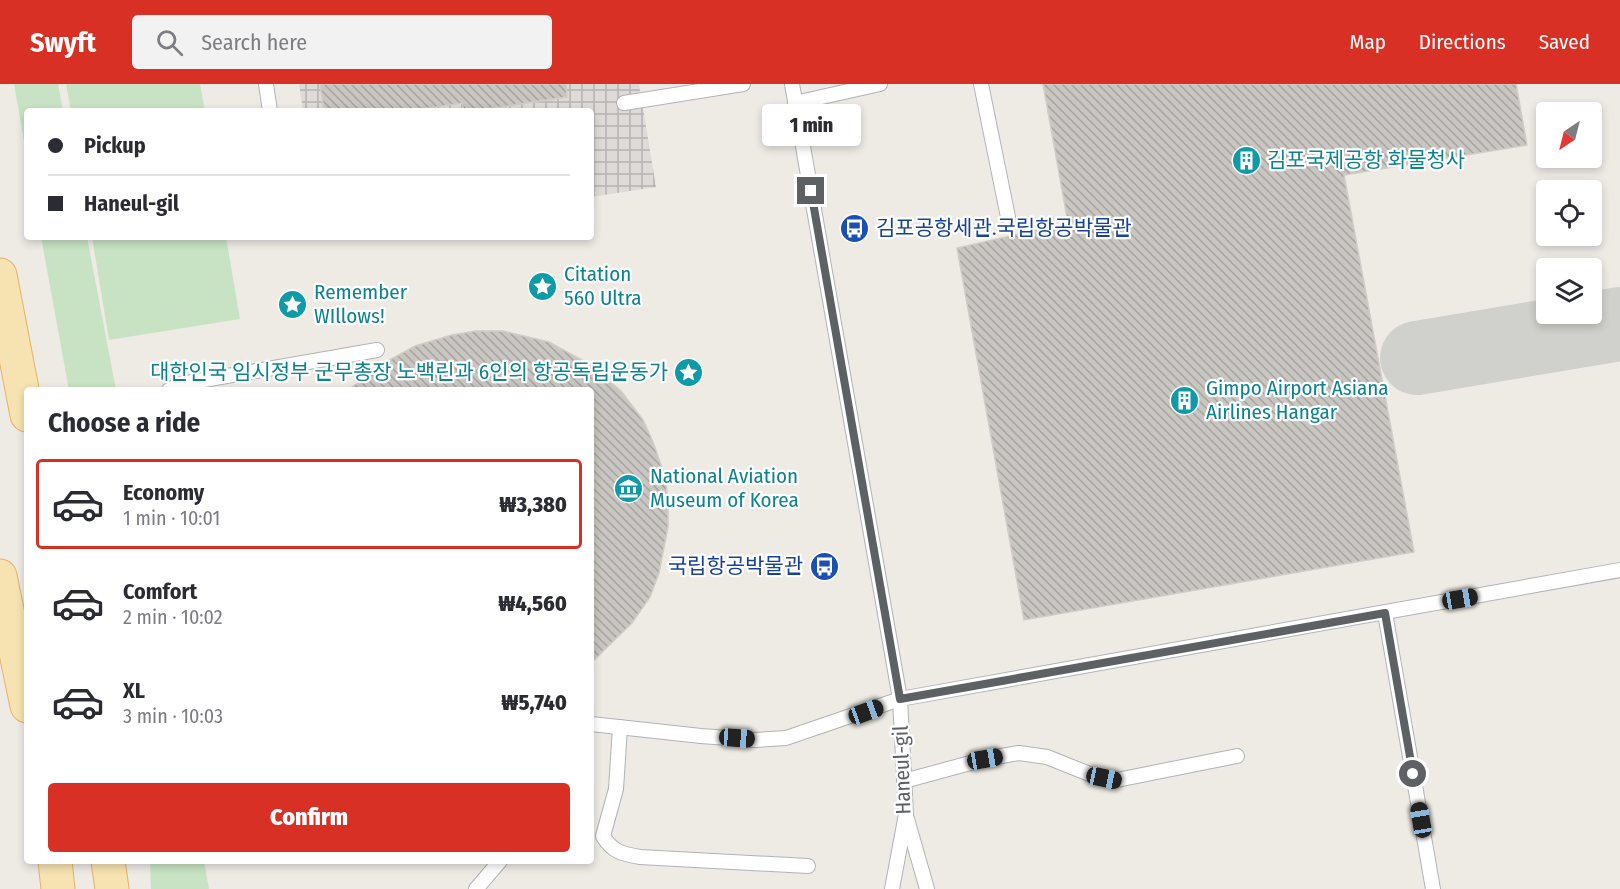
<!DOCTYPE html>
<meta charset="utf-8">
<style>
:root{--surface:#fff;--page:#f2f2f3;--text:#2b2b33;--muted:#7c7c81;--line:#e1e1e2;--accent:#d93025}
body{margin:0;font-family:"Fira Sans Condensed","Noto Sans KR",sans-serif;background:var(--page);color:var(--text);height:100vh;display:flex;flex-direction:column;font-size:22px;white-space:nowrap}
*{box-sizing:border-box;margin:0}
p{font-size:20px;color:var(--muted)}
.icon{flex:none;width:33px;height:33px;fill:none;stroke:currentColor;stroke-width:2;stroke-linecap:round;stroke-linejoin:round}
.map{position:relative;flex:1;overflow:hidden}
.details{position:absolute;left:24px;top:303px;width:570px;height:477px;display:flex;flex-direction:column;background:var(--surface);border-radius:6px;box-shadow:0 3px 9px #0003}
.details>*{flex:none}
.banner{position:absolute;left:24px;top:24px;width:570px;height:132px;border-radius:6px;box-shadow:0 3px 9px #0003;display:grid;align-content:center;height:132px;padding:0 24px;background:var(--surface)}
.needle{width:39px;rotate:215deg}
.fabs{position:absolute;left:1536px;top:18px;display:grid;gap:12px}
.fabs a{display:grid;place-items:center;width:66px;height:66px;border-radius:6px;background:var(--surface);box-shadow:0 3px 9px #0003;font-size:30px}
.end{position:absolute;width:27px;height:27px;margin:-14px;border:8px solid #5d6164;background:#fff;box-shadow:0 0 0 3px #fff}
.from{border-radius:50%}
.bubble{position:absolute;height:42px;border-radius:6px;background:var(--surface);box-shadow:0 3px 9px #0003;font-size:20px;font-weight:800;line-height:42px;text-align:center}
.car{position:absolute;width:18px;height:36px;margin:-18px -9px;border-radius:8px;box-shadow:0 0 4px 2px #0007;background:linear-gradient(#222 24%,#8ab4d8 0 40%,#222 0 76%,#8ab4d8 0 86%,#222 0)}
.banner b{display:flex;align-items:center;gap:21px;height:57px;font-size:22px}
.banner b+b{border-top:2px solid var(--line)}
.banner i{width:15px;height:15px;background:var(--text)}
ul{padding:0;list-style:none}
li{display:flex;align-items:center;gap:18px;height:90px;margin:0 12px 9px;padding:0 12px;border:3px solid transparent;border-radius:6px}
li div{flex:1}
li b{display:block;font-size:22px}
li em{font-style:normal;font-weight:800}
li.on{border-color:var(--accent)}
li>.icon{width:54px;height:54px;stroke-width:1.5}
h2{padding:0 24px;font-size:27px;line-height:72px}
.action{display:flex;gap:12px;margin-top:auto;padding:12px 24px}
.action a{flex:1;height:69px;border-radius:6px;background:var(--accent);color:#fff;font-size:24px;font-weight:800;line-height:69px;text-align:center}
header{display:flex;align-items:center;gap:36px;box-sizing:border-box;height:84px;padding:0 30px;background:var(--accent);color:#fff}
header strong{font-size:28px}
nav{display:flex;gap:33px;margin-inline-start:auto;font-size:21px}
.search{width:420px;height:54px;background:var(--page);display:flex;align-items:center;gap:15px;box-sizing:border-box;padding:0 21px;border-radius:6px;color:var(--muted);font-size:22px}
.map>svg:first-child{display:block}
</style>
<header>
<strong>Swyft</strong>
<div class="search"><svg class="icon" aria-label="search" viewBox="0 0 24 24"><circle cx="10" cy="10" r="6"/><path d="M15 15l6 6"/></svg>Search here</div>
<nav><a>Map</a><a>Directions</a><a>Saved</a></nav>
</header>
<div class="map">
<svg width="1620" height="805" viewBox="0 0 1620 805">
<defs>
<pattern id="industrial-grid" width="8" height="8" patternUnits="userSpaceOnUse" patternTransform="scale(1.5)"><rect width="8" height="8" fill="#dddad7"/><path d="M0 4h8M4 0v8" fill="none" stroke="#b6b4b2"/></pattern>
<pattern id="building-back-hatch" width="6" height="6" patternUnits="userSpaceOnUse" patternTransform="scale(1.5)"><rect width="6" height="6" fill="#c9c6c2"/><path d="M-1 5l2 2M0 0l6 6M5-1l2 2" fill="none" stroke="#a6a4a1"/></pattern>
</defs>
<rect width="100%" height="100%" fill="#eeebe5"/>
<polygon fill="url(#industrial-grid)" points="299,0 639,0 656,103 591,113 591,27 303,27"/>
<g fill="#c8e3c4">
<polygon points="14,0 58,0 63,27 27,27 27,74"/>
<polygon points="66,0 200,0 205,27 71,27"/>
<polygon points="41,153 87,153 116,306 69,306"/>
<polygon points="92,153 226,153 240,235 109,256"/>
<polygon points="150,777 204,777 209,805 151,805"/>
</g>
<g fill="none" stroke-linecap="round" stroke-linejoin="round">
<polyline stroke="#d0d0cc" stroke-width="74" points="1417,274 1620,240"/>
</g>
<g fill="url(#building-back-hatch)" stroke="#d2ccc4" stroke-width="1.5">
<polygon points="320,0 566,0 567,13 474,27 464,27 462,19 409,27 324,27"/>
<polygon points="1043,0 1516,0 1527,61 1344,91 1414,468 1024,536 957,164 1068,139"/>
<polygon points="476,247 503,247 549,258 591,281 621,307 643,336 653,358 665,392 668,417 668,443 659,489 650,513 632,539 591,579 591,306 348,306 386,278 415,262 452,251"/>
</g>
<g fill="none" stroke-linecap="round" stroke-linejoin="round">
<defs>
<g id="lane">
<polyline points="266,0 270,27"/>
<polyline points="792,0 900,615 906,730 892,805"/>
<polyline points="981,0 1008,133"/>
<polyline points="624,19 743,0"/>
<polyline points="795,19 880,0"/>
<polyline points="169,306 181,300 377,266"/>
<polyline points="1385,529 1433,805"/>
<polyline points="591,640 701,652 755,656 786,654 900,615 1620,486"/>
<path d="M620 643 616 705 603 752C612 768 623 770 640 773L808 782"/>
<polyline points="904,697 985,675 1019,669 1047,673 1092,691 1117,696 1237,672"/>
<polyline points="907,735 927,805"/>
<polyline points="476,805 500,777"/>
</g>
<g id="primary">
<polyline points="0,191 27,331"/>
<polyline points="0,492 27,622"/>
<polyline points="55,777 58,805"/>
<polyline points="108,777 112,805"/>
</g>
</defs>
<use href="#lane" stroke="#b0b3b6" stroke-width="16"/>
<use href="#primary" stroke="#e4b268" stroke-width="35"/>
<use href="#lane" stroke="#fff" stroke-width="14"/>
<use href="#primary" stroke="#f7e3b1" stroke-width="33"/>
</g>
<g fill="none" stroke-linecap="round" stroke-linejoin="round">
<polyline stroke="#5d6164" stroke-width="8" points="811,107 900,615 1385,529 1413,690"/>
</g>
<defs>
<symbol id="building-disc" viewBox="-11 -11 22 22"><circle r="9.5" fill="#0f9aa8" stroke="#fff"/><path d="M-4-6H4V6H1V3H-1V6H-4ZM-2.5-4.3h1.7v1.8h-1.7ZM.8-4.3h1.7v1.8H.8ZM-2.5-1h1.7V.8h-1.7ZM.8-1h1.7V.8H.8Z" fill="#fff"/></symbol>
<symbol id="bus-disc" viewBox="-11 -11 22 22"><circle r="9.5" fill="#1a4fb4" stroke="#fff"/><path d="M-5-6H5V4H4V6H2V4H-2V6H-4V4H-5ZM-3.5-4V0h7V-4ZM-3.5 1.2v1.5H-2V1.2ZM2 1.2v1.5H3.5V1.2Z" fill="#fff"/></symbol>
<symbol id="sight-disc" viewBox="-11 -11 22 22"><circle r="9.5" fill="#0f9aa8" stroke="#fff"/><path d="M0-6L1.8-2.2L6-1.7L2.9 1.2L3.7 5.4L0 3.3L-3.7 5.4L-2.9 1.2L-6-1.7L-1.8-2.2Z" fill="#fff"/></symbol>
<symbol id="museum-disc" viewBox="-11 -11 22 22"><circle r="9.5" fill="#0f9aa8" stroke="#fff"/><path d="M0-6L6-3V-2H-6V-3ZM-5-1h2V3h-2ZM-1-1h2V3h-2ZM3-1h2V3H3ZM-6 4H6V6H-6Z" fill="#fff"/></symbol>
</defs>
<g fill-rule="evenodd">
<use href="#building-disc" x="1230" y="60" width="33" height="33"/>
<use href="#bus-disc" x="838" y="128" width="33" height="33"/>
<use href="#sight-disc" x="526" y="186" width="33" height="33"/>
<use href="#sight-disc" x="276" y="204" width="33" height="33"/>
<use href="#sight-disc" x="672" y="272" width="33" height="33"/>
<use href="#building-disc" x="1168" y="300" width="33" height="33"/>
<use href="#museum-disc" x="612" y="388" width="33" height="33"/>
<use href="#bus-disc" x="808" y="466" width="33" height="33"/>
</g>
<g text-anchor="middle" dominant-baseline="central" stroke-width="4.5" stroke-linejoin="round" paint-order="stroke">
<g font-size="21" fill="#0d838f" stroke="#fff" text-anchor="start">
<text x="1267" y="76">김포국제공항 화물청사</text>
<text x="564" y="190">Citation<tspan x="564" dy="24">560 Ultra</tspan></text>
<text x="314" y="208">Remember<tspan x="314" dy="24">WIllows!</tspan></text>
<text x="668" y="288" text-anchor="end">대한인국 임시정부 군무총장 노백린과 6인의 항공독립운동가</text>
<text x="1206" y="304">Gimpo Airport Asiana<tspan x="1206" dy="24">Airlines Hangar</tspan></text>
<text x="650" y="392">National Aviation<tspan x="650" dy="24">Museum of Korea</tspan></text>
</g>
<g font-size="21" fill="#164399" stroke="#fff" text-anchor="start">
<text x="876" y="144">김포공항세관.국립항공박물관</text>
<text x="803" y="482" text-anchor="end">국립항공박물관</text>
</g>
<g font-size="21" fill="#5d6164" stroke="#fff">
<text transform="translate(902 686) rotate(-92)">Haneul-gil</text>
</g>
</g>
</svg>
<div class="fabs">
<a><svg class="needle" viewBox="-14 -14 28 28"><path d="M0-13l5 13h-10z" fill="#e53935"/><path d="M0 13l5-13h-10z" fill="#7c7c81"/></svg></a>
<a><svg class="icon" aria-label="locate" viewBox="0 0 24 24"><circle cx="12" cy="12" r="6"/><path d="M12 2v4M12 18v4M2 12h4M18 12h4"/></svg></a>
<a><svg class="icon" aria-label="layers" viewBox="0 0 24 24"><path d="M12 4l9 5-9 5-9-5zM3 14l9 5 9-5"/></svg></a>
</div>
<i class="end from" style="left:1413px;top:690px"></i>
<i class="end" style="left:811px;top:107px"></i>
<div class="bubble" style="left:762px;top:20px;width:99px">1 min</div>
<i class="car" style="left:1460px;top:515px;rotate:80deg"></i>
<i class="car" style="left:866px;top:628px;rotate:70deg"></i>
<i class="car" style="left:737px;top:654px;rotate:94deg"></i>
<i class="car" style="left:985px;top:675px;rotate:80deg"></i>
<i class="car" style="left:1104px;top:694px;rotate:102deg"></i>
<i class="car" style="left:1421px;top:736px;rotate:350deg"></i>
<div class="banner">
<b><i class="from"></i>Pickup</b>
<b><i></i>Haneul-gil</b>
</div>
<section class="details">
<h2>Choose a ride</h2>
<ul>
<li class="on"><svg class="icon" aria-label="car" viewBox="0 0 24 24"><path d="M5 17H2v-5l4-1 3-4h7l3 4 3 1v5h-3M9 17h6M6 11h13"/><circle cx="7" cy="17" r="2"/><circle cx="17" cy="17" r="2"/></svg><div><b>Economy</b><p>1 min · 10:01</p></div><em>₩3,380</em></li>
<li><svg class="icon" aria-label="car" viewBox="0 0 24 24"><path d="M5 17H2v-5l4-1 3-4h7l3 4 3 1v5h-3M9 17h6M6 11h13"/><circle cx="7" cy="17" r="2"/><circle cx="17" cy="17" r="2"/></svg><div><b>Comfort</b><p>2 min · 10:02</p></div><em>₩4,560</em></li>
<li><svg class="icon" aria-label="car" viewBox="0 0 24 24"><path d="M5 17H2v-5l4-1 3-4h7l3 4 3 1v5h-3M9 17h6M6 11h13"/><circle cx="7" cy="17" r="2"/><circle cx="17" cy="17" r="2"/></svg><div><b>XL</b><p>3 min · 10:03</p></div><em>₩5,740</em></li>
</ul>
<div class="action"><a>Confirm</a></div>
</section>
</div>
